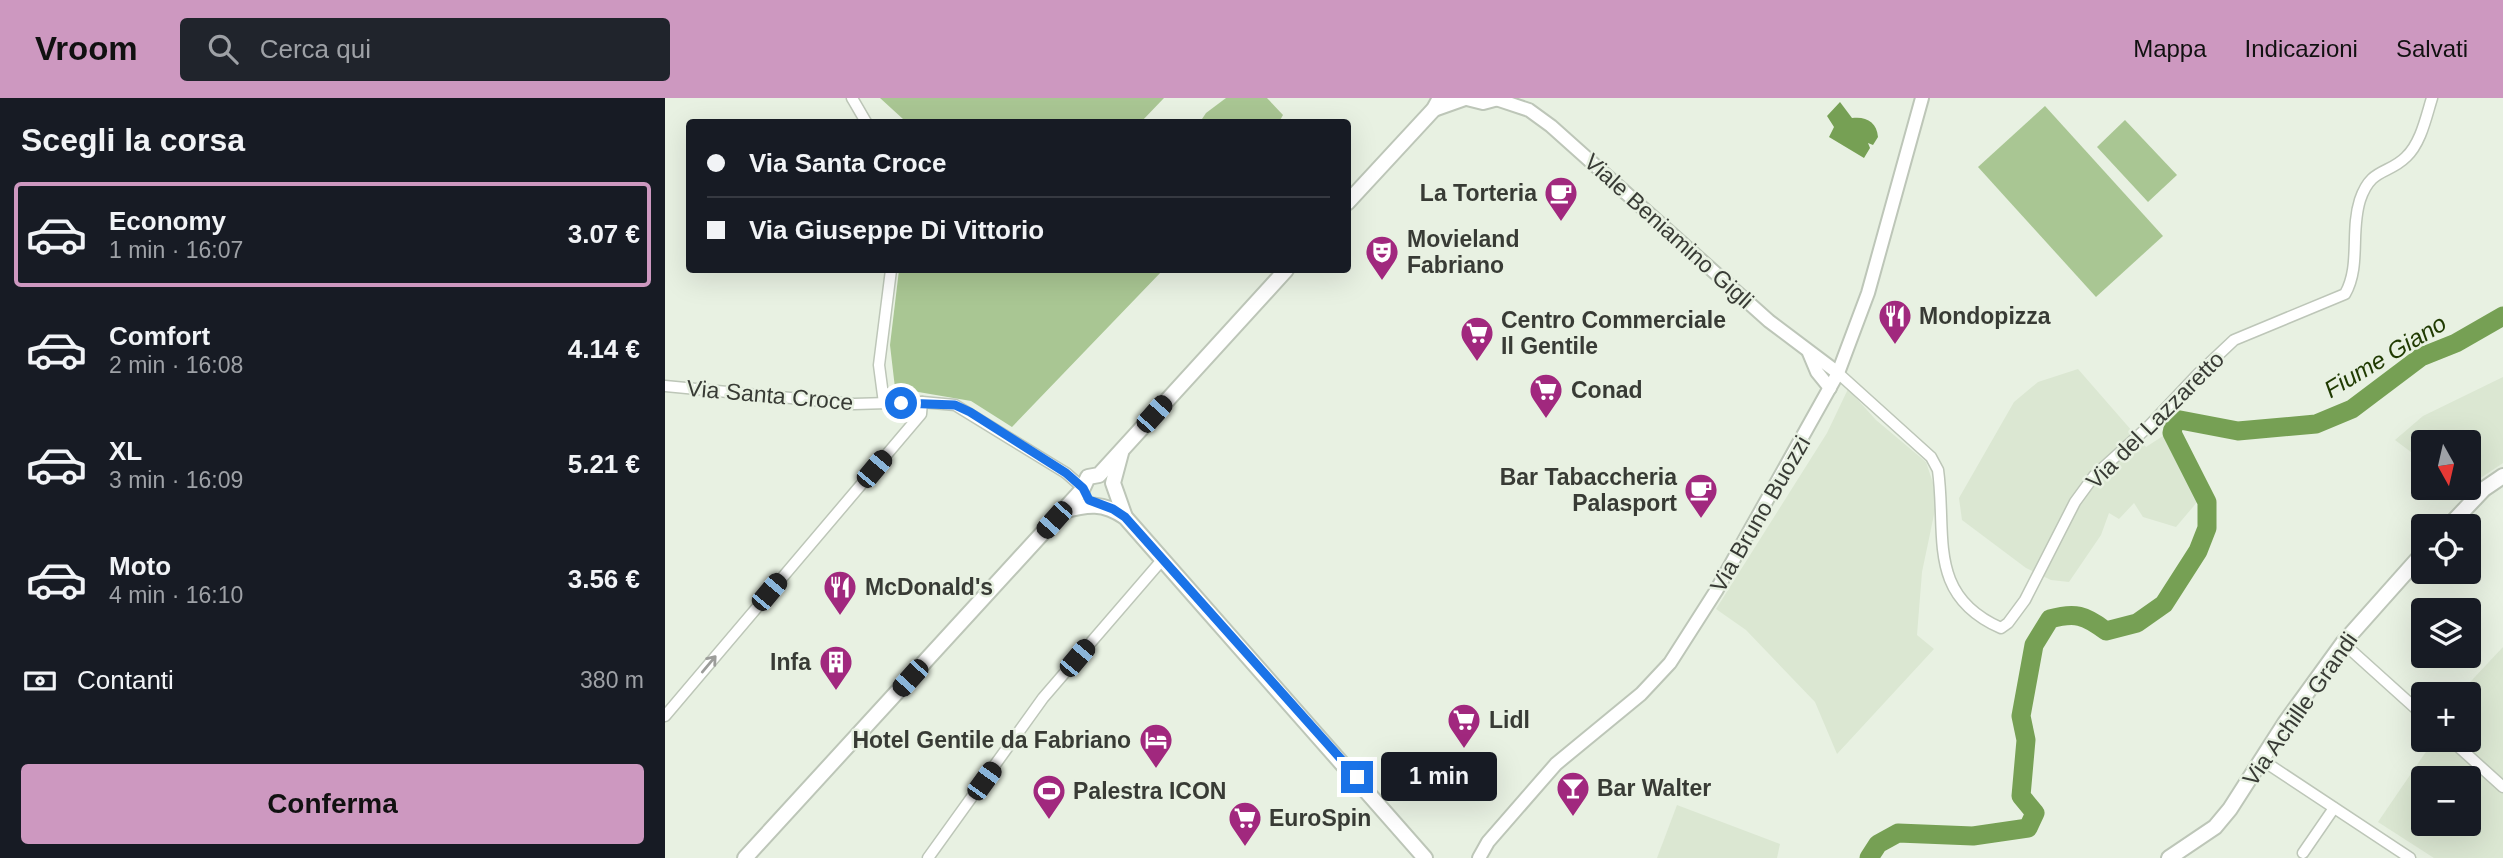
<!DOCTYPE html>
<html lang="it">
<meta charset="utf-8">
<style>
:root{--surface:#171b24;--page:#20242c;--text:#f1f3f6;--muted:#9ea1a6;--line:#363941;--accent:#cd98c0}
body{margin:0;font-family:Arial,sans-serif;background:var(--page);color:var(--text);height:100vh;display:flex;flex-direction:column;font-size:26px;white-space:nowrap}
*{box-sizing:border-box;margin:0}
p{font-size:23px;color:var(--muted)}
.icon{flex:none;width:38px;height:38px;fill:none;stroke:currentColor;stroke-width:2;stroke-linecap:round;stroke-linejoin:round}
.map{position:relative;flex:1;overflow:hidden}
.details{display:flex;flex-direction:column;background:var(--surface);width:665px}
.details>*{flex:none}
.top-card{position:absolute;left:21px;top:21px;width:665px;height:154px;border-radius:7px;box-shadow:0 7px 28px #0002;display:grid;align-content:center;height:154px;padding:0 21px;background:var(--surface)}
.needle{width:46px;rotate:172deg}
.buttons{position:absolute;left:1746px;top:332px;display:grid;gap:14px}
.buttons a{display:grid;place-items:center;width:70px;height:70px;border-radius:7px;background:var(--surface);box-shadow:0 7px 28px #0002;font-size:35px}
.end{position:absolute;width:32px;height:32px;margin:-16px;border:9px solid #1a73e8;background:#fff;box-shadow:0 0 0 4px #fff}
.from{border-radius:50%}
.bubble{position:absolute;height:49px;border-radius:7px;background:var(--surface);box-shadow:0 7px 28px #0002;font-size:23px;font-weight:800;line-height:49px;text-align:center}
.car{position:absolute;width:21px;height:42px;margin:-21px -10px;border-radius:9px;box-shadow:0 0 5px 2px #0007;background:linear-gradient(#222 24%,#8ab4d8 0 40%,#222 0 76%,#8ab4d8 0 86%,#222 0)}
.top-card b{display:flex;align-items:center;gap:24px;height:66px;font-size:26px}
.top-card b+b{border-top:2px solid var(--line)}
.top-card i{width:18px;height:18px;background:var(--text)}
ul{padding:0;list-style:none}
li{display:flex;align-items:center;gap:21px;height:105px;margin:0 14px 10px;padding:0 7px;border:4px solid transparent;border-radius:7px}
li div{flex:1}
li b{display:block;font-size:26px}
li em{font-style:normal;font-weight:800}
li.selected{border-color:var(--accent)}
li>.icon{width:63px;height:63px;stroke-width:1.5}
h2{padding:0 21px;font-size:32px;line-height:84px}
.pay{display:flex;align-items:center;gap:18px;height:77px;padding:0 21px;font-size:26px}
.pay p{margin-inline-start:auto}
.primary-button{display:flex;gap:14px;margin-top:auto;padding:14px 21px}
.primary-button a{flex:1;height:80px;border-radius:7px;background:var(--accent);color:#111;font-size:28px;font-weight:800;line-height:80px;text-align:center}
header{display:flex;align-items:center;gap:42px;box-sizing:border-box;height:98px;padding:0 35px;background:var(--accent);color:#111}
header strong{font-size:33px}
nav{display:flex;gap:38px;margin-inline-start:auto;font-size:24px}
.search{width:490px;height:63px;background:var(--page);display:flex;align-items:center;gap:18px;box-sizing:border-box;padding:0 24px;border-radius:7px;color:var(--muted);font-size:26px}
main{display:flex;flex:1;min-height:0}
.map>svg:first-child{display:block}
</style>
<header>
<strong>Vroom</strong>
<div class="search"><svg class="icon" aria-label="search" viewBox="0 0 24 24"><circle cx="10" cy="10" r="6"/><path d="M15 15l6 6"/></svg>Cerca qui</div>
<nav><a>Mappa</a><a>Indicazioni</a><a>Salvati</a></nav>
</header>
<main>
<section class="details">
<h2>Scegli la corsa</h2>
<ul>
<li class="selected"><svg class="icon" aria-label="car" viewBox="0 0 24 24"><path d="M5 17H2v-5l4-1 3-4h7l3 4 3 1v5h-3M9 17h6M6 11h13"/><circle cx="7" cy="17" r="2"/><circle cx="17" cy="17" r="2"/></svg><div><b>Economy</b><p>1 min · 16:07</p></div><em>3.07 €</em></li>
<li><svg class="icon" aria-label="car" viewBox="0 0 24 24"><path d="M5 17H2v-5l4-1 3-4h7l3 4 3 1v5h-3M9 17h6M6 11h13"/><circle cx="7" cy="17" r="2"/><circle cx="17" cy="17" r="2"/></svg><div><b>Comfort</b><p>2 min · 16:08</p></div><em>4.14 €</em></li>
<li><svg class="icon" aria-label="car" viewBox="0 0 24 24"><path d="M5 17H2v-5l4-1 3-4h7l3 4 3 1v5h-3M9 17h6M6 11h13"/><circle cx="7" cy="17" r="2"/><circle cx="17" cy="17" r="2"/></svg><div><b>XL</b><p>3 min · 16:09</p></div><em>5.21 €</em></li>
<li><svg class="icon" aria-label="car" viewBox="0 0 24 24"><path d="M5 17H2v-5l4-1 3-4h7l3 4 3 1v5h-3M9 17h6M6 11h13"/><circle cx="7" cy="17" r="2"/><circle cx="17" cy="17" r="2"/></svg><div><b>Moto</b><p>4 min · 16:10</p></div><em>3.56 €</em></li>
</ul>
<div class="pay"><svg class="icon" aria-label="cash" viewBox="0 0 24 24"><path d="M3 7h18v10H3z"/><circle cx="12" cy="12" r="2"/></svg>Contanti<p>380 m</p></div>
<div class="primary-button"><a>Conferma</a></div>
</section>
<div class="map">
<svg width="1838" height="760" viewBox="0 0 1838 760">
<rect width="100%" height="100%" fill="#e8f1e2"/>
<g fill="#dbe7d2" fill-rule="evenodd">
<polygon points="1413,271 1481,349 1501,336 1533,403 1511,429 1478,419 1469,405 1454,421 1444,415 1436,437 1404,484 1386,482 1361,470 1297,422 1294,400 1349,304 1373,284"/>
<polygon points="1838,279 1838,365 1805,387 1804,345 1759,345 1759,352 1755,349 1750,357 1730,342 1758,318"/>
<polygon points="1183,291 1211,322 1261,364 1268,385 1271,407 1257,474 1252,537 1269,551 1172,656 1150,604 1081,532 1051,511 1162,335"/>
<path d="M1838 549V760H1769L1713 724 1769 642H1804V597H1793ZM1759 681H1804V726H1759Z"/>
<polygon points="1012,707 1115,746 1112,760 992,760"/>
</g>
<g fill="#a9c693">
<polygon points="215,0 499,0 476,24 236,24 238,21"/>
<polygon points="561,0 602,0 618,17 614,24 535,24 541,15"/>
<polygon points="1380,8 1498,138 1431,199 1313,69"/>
<polygon points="1460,22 1512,77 1483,104 1432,49"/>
<polygon points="234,172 498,172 347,329 306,303 230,290 225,247"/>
</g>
<path fill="#76a054" d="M1175 4 1187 20C1201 18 1212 24 1213 39L1208 47 1203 45 1205 50 1199 60 1164 39 1169 29 1162 18Z"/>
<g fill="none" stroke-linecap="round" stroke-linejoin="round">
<path stroke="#76a054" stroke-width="19" d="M1204 760 1213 746 1233 735 1308 738 1363 730 1370 715 1356 698 1361 642 1356 618 1369 547 1385 521C1410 514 1420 517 1441 533L1472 525 1499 506 1533 453 1542 430V404L1507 335 1510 321 1573 333 1651 326 1687 311 1756 259 1791 245 1838 218"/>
<defs>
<g id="minor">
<polyline points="187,0 201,24"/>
<path d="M1173 275 1266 359 1273 372C1282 437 1261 497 1336 530L1343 525 1360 502 1410 404 1429 378 1484 328 1533 276 1569 242 1680 196C1696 168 1685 133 1695 102 1706 69 1723 77 1741 59 1756 45 1761 19 1767 0"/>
<polyline points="0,288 189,306 257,304 290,307 401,375 417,389"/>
<polyline points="219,305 214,267 226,172"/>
<polyline points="1678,545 1759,618"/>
<polyline points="0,618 256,316 257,304"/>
<polyline points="1786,642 1838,689"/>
<polyline points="1597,662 1745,760"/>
<polyline points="1638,755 1669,710"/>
<polyline points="263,760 378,600 497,462"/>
</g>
<g id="tertiary">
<polyline points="831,1 864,12 886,28 1104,223 1173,275"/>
<polyline points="1144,255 1152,274 1165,290"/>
<polyline points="814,760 823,744 891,666 976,596 1005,565 1051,493 1173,275 1203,195 1257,0"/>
</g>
<g id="secondary">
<polyline points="802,0 818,4 833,0"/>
<polyline points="769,11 800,0"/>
<polyline points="682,105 769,11 775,0"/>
<polyline points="456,355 448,385 460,419"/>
<path d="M398 413C423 406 438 404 460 419L760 760"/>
<polyline points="1783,429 1819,391 1838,378"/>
<polyline points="80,760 417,392 423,379 434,377 621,172"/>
<polyline points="1504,760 1550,729 1565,711 1620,625 1678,545 1759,454"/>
</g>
</defs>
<use href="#minor" stroke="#bdc6b8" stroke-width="13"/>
<use href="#tertiary" stroke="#bdc6b8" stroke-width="16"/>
<use href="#secondary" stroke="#bdc6b8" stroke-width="18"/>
<use href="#minor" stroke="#fff" stroke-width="10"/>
<use href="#tertiary" stroke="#fff" stroke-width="12"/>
<use href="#secondary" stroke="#fff" stroke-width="14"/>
</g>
<defs><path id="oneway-shaft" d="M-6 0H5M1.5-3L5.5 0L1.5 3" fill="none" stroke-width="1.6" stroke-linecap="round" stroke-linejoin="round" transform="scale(1.75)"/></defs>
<use stroke="#9c9d9a" href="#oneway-shaft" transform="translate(44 566) rotate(-50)"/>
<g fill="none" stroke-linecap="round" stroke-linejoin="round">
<polyline stroke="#1a73e8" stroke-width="9" points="236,305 290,307 305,314 401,375 418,390 424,402 448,411 460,419 692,679"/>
</g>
<defs>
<symbol id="cafe-pin" viewBox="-11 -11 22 30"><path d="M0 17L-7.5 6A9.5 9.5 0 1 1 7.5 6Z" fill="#a1287e" stroke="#e8f1e2"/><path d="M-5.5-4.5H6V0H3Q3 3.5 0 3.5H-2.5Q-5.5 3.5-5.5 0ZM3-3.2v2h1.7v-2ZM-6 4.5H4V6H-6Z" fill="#fff"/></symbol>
<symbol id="theatre-pin" viewBox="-11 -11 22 30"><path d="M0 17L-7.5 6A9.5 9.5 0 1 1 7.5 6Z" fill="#a1287e" stroke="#e8f1e2"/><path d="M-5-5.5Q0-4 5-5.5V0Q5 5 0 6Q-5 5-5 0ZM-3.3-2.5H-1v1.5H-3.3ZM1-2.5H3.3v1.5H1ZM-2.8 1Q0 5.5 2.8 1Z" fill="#fff"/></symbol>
<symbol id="restaurant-pin" viewBox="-11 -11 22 30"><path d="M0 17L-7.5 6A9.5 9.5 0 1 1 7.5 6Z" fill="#a1287e" stroke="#e8f1e2"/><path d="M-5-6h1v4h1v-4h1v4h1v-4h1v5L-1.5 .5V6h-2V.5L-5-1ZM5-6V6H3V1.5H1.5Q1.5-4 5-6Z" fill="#fff"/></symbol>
<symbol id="supermarket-pin" viewBox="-11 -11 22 30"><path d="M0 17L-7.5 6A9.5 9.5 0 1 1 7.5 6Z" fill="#a1287e" stroke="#e8f1e2"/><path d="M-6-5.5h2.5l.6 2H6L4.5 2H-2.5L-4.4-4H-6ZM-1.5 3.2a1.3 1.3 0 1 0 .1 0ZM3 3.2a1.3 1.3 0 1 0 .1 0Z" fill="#fff"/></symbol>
<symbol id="building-pin" viewBox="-11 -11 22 30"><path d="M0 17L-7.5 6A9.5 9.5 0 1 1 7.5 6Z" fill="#a1287e" stroke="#e8f1e2"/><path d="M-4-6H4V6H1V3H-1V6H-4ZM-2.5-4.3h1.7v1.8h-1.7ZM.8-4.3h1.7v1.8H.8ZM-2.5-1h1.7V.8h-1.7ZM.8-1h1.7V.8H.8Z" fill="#fff"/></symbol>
<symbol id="hotel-pin" viewBox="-11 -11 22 30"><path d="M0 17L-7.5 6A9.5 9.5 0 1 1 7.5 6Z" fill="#a1287e" stroke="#e8f1e2"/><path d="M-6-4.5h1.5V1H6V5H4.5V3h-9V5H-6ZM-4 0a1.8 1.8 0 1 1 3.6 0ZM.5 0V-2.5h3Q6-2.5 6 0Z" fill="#fff"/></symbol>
<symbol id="bar-pin" viewBox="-11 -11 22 30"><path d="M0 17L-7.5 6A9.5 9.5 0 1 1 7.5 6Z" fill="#a1287e" stroke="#e8f1e2"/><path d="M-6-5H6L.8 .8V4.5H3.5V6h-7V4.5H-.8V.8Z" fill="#fff"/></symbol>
<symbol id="stadium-pin" viewBox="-11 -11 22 30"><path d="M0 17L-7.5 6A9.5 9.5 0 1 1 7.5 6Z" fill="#a1287e" stroke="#e8f1e2"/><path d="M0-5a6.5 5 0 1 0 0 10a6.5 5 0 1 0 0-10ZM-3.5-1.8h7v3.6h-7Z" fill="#fff"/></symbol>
</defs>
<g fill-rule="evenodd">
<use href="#cafe-pin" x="877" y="76" width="38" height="52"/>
<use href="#theatre-pin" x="698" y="135" width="38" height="52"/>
<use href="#restaurant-pin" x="1211" y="199" width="38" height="52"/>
<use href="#supermarket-pin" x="793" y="216" width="38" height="52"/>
<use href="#supermarket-pin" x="862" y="273" width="38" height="52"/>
<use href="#cafe-pin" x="1017" y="373" width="38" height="52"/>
<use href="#restaurant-pin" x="156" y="470" width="38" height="52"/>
<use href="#building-pin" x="152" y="545" width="38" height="52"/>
<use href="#supermarket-pin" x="780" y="603" width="38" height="52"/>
<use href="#hotel-pin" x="472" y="623" width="38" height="52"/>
<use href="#bar-pin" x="889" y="671" width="38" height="52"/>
<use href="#stadium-pin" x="365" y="674" width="38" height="52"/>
<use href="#supermarket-pin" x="561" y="701" width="38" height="52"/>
</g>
<g text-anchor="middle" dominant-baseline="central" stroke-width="5" stroke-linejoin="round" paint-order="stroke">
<g font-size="23" font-weight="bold" fill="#383b35" stroke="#e8f1e2" text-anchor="start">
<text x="872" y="95" text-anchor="end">La Torteria</text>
<text x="742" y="141">Movieland<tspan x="742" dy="26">Fabriano</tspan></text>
<text x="1254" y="218">Mondopizza</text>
<text x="836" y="222">Centro Commerciale<tspan x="836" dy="26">Il Gentile</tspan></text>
<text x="906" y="292">Conad</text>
<text x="1012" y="379" text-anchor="end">Bar Tabaccheria<tspan x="1012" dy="26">Palasport</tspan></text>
<text x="200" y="489">McDonald's</text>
<text x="146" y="564" text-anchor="end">Infa</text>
<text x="824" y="622">Lidl</text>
<text x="466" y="642" text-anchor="end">Hotel Gentile da Fabriano</text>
<text x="932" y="690">Bar Walter</text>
<text x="408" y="693">Palestra ICON</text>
<text x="604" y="720">EuroSpin</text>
</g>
<g font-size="23" fill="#383b35" stroke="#e8f1e2">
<text transform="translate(1004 133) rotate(42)">Viale Beniamino Gigli</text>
<text transform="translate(105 297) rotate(5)">Via Santa Croce</text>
<text transform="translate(1490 322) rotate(-45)">Via del Lazzaretto</text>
<text transform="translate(1095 416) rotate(-60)">Via Bruno Buozzi</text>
<text transform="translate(1635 611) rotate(-55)">Via Achille Grandi</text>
</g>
<g font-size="24" font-style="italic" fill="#1f3a01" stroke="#e8f1e2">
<text transform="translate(1720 258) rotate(-31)">Fiume Giano</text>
</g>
</g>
</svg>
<div class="buttons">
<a><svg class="needle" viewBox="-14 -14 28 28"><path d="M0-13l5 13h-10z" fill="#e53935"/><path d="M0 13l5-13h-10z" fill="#9ea1a6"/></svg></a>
<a><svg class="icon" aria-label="locate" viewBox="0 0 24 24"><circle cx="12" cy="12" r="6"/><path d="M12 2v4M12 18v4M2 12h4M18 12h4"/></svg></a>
<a><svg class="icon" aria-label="layers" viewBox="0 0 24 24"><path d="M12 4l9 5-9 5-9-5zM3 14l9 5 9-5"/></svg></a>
<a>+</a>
<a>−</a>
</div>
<i class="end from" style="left:236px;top:305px"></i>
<i class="end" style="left:692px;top:679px"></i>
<div class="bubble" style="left:716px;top:654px;width:116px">1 min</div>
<i class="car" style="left:489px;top:316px;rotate:42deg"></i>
<i class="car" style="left:209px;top:371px;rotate:40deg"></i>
<i class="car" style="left:389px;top:422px;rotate:222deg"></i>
<i class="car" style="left:104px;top:494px;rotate:40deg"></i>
<i class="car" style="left:412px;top:560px;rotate:40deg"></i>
<i class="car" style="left:245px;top:580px;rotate:222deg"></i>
<i class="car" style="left:319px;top:683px;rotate:36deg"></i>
<div class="top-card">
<b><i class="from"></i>Via Santa Croce</b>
<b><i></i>Via Giuseppe Di Vittorio</b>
</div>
</div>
</main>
